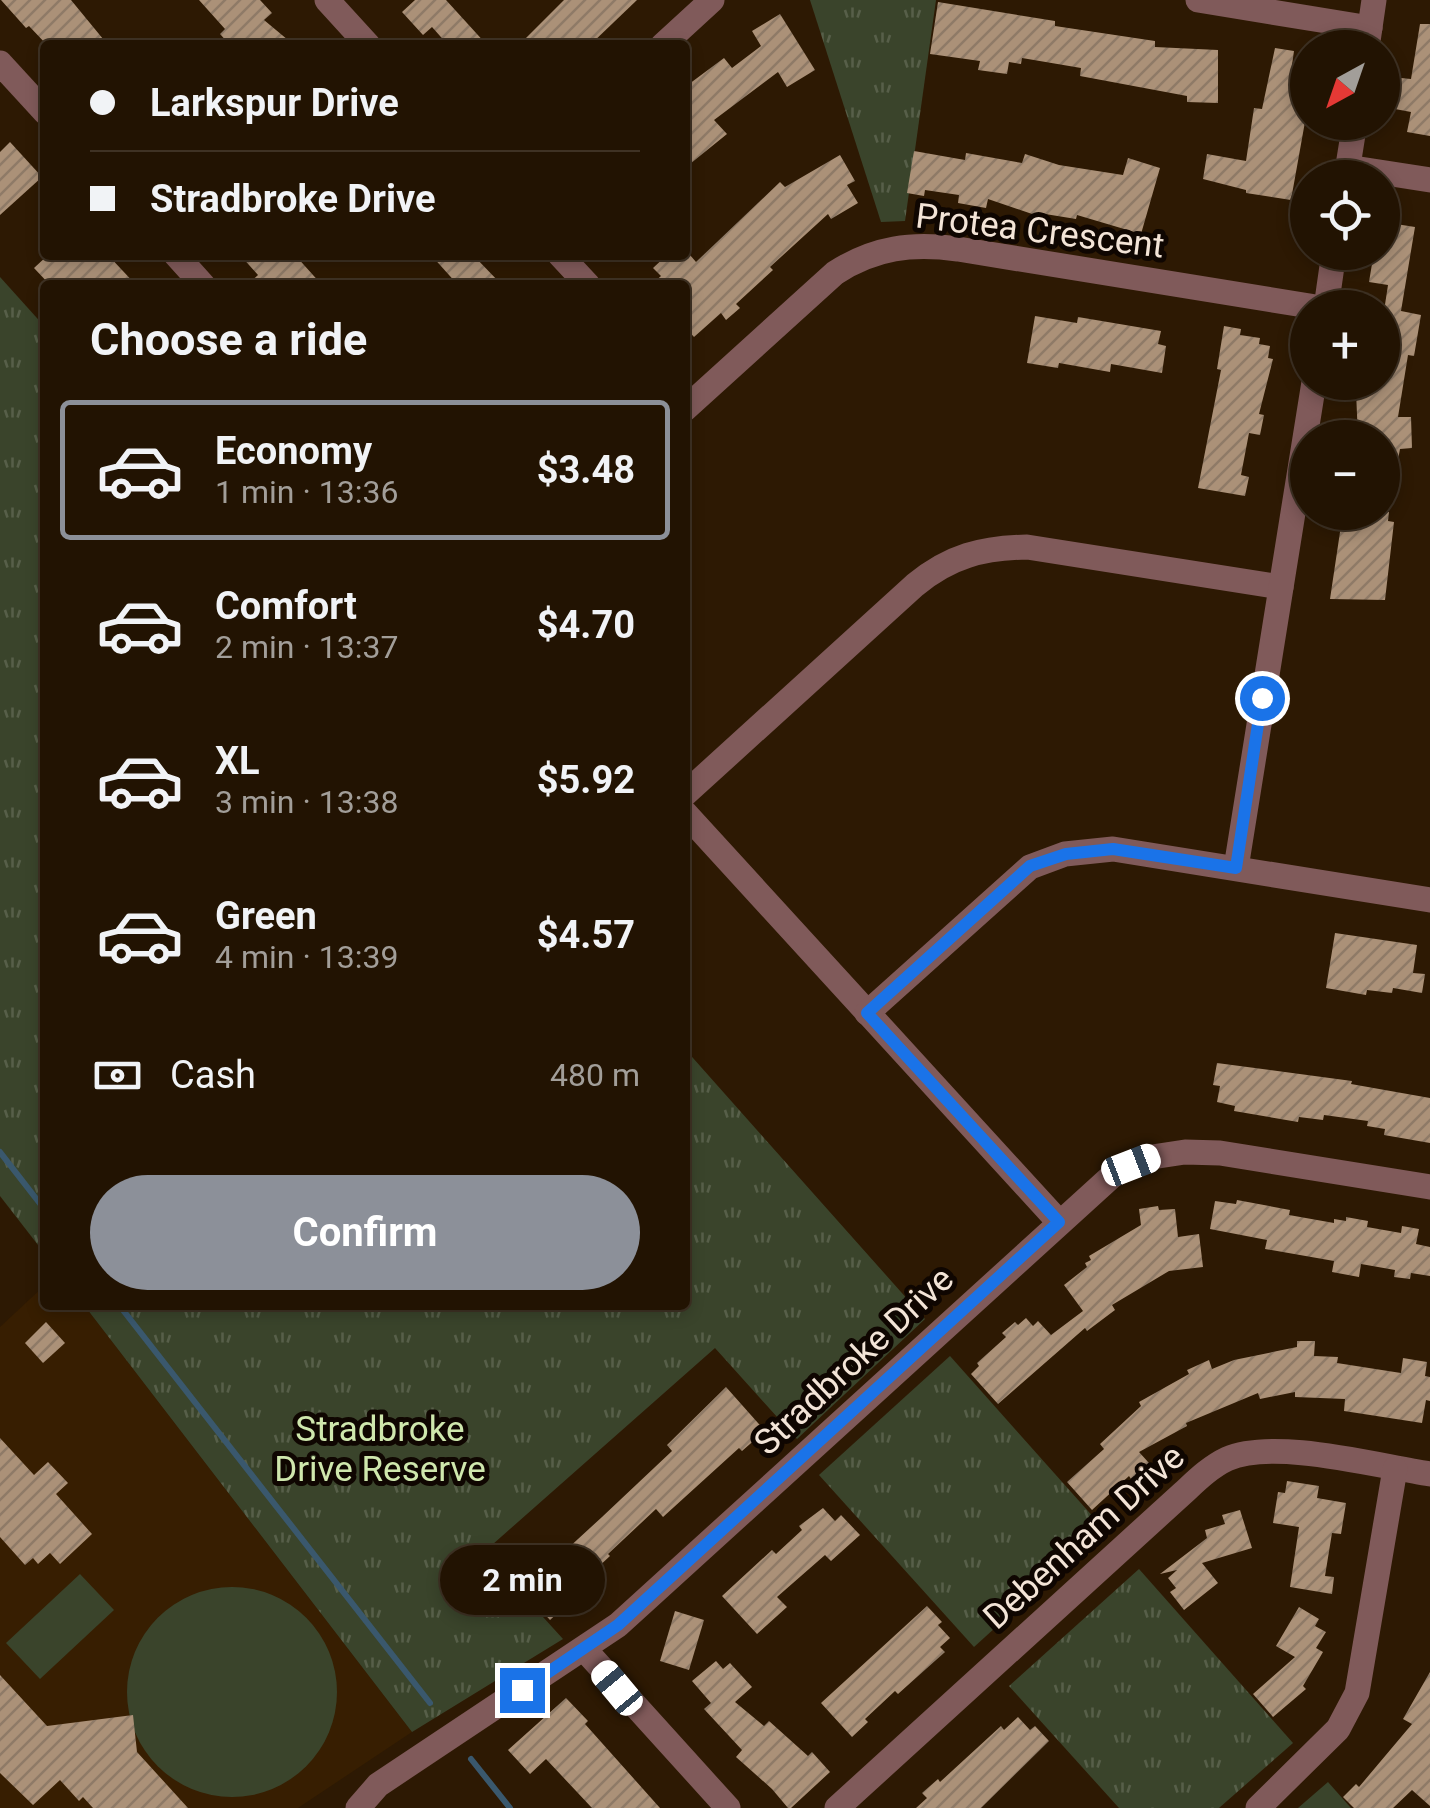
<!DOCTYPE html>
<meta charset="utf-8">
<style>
:root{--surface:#221302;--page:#2a1c0c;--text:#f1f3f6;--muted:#a29e99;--line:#3f3224;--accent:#8c9099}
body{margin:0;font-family:Roboto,sans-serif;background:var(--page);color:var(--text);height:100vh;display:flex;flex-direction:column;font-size:38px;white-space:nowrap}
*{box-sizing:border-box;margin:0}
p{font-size:32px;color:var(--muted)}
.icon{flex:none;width:55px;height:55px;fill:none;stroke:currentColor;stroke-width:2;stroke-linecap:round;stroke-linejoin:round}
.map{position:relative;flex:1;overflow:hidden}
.drawer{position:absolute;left:40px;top:280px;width:650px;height:1030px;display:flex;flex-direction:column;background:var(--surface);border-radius:10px;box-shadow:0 5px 15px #0003,0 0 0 2px var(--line)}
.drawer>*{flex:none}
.banner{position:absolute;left:40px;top:40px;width:650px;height:220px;border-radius:10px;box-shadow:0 5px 15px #0003,0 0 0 2px var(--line);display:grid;align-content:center;height:220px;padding:0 50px;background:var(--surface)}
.needle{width:65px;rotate:220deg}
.fabs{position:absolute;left:1290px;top:30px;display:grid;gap:20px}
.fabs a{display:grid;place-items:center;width:110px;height:110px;border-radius:50%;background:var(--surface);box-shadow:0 5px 15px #0003,0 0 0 2px var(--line);font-size:50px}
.end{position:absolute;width:45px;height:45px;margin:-22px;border:12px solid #1a73e8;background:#fff;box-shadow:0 0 0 5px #fff}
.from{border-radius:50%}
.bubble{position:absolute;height:70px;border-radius:35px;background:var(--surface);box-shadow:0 5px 15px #0003,0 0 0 2px var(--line);font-size:32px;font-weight:700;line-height:70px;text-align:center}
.car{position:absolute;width:30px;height:60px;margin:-30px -15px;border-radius:12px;box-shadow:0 0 8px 2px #0007;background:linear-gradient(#fff 24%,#345 0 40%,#fff 0 76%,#345 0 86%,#fff 0)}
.banner b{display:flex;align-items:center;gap:35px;height:95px;font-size:38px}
.banner b+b{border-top:2px solid var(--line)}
.banner i{width:25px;height:25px;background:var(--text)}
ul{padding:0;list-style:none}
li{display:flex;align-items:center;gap:30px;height:140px;margin:0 20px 15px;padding:0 30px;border:5px solid transparent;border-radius:10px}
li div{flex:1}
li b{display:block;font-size:38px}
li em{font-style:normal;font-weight:700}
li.selected{border-color:var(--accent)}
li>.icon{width:90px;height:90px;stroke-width:1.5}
h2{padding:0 50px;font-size:45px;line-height:120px}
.pay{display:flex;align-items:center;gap:25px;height:110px;padding:0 50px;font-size:38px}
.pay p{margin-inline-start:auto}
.primary-button{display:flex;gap:20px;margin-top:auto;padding:20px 50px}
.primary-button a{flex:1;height:115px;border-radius:60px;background:var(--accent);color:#fff;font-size:40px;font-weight:700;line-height:115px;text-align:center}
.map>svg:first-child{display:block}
</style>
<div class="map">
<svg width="1430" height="1808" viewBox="0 0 1430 1808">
<defs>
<pattern id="park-tufts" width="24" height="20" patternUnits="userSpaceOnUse" patternTransform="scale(2.5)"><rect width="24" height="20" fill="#3a442b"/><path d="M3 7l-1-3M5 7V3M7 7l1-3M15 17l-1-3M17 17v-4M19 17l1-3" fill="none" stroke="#575f49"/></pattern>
<pattern id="building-hatch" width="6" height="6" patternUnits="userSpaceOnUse" patternTransform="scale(2.5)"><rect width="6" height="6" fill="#ab9178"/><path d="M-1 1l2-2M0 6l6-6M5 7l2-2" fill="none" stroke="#8e7a67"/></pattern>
</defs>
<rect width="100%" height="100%" fill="#2d1903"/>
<polygon fill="#371e01" points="45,1285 45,1305 84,1305 412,1732 298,1808 0,1808 0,1327"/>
<g fill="#3a442b">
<polygon points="80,1574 114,1610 40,1679 6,1643"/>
<circle cx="232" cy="1692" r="105"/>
<polygon points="1328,1782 1351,1808 1298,1808"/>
</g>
<g fill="url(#park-tufts)">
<polygon points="810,0 936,0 905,221 881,222"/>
<polygon points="0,277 45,327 45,1254 0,1196"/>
<polygon points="685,1049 925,1319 797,1439 715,1348 484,1552 563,1639 412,1732 84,1305 685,1305"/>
<polygon points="950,1356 1104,1529 974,1647 819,1475"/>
<polygon points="1139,1569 1293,1743 1219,1808 1119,1808 1009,1686"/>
</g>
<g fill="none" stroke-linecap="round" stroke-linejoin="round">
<g stroke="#3a586d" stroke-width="6">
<polyline points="0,1152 45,1210"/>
<polyline points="119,1305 430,1703"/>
<polyline points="471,1759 510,1808"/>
</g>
</g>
<g fill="url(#building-hatch)">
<polygon points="1,0 71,0 108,45 47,45 29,26 26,28"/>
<polygon points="199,0 260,0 272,13 264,20 294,45 230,45 220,34 225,29"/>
<polygon points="415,0 446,0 487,45 448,45 432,27 423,35 402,12"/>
<polygon points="564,0 637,0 590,45 519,45"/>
<polygon points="938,2 1055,21 1055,26 1155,41 1155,47 1218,50 1218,103 1187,102 1187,96 1080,76 1081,68 1022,58 1021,64 1009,62 1007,74 978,70 980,61 930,54"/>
<polygon points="780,14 815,70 787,87 778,72 714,120 727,134 685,168 685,87 724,58 732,68 761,46 752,31"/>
<polygon points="1420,24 1430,24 1430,136 1407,132 1411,112 1395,109 1401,78 1411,79"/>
<polygon points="1275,48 1294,51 1292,65 1308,67 1308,105 1291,200 1246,193 1246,190 1203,179 1207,154 1246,161 1254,108 1262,109"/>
<polygon points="10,142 42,177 0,215 0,152"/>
<polygon points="914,151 965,160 966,153 1022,163 1025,154 1059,165 1123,175 1128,158 1160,168 1141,234 1077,215 1076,219 1039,213 1038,216 988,199 986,208 958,203 959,195 925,190 924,196 907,193"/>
<polygon points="840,155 855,181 847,185 858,203 831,219 828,214 770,267 773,270 736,304 740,308 726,320 721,313 694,337 685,327 685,285 651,285 661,276 653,268 667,255 690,255 696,262 780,182 785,187"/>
<polygon points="1396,224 1415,227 1401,311 1421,315 1414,356 1408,355 1398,417 1411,417 1412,448 1400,449 1392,492 1382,491 1382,438 1358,438 1356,391 1357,382 1382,382 1382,324 1388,285 1369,282 1374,252 1382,252 1382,228 1395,231"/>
<polygon points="48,255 108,255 136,285 50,285 34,268"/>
<polygon points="240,255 295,255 322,285 247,285 258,275"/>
<polygon points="431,255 473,255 502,285 458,285"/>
<polygon points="1035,316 1077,323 1078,317 1161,331 1158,344 1166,346 1162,373 1111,364 1110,372 1059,363 1058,368 1027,363"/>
<polygon points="1224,326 1241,329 1240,335 1260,338 1259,344 1270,346 1268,358 1273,359 1259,414 1264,415 1260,435 1249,433 1241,475 1249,477 1245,496 1198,488 1221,370 1217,369"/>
<polygon points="1343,512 1389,512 1388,521 1394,522 1385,600 1330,599"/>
<polygon points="1335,933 1417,945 1413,973 1425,974 1422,993 1393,988 1392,993 1367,990 1366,995 1326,988"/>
<polygon points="1217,1063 1352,1081 1351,1084 1430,1098 1430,1143 1384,1135 1385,1129 1367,1126 1368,1121 1324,1115 1323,1120 1299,1117 1298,1122 1234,1111 1235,1106 1217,1102 1220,1086 1213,1085"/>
<polygon points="1237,1200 1290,1210 1289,1215 1334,1223 1334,1219 1346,1221 1346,1217 1368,1221 1367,1227 1401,1233 1402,1226 1419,1229 1416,1244 1430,1247 1430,1276 1411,1273 1410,1279 1394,1277 1395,1270 1361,1264 1359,1277 1332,1272 1334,1261 1265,1249 1267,1240 1210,1229 1215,1201 1236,1204"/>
<polygon points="1158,1206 1159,1210 1175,1209 1178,1237 1199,1234 1203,1267 1169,1271 1112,1305 1115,1310 1087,1331 1085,1328 998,1404 971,1374 979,1366 977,1363 1006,1337 1002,1333 1015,1322 1018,1325 1026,1318 1033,1326 1038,1321 1051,1335 1083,1311 1064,1285 1087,1267 1085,1263 1091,1260 1089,1256 1141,1225 1139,1209"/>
<polygon points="46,1322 65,1343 43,1363 25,1343"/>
<polygon points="1297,1341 1315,1341 1314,1356 1338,1357 1337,1363 1401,1373 1403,1358 1427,1362 1425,1376 1430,1377 1430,1401 1426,1400 1422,1423 1344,1411 1345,1399 1295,1397 1295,1392 1260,1399 1258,1393 1186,1423 1187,1426 1139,1452 1149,1463 1131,1479 1129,1476 1092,1510 1067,1482 1104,1449 1100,1444 1141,1406 1139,1402 1189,1374 1187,1370 1209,1360 1212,1369 1234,1360 1297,1347"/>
<polygon points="726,1387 765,1431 742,1451 739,1448 663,1517 656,1509 608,1554 610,1556 596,1569 602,1574 589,1586 584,1580 558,1603 563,1608 550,1620 515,1582 547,1553 554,1561 602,1517 672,1451 667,1445"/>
<polygon points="0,1438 34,1475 48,1462 68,1483 56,1494 92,1534 60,1564 50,1553 38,1564 33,1558 25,1565 0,1537"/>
<polygon points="1287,1481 1319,1486 1317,1498 1346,1503 1341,1534 1332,1533 1325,1576 1334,1577 1332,1594 1290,1587 1299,1527 1273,1523 1278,1492 1285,1493"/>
<polygon points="823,1508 835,1521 841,1515 860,1535 831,1561 825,1555 777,1597 787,1607 757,1634 722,1596 772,1550 776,1554 802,1530 799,1526"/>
<polygon points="1240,1510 1252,1548 1202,1563 1218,1583 1184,1610 1170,1592 1176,1588 1168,1578 1177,1570 1160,1574 1207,1538 1205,1530 1225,1524 1222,1515"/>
<polygon points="927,1606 942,1622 938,1625 950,1638 940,1647 945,1652 898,1694 895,1691 865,1719 868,1722 852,1737 821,1703"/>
<polygon points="1299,1607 1319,1619 1315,1626 1326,1632 1316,1648 1323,1652 1303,1686 1306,1689 1273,1717 1253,1694 1295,1657 1276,1646"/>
<polygon points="675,1611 704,1620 689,1670 660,1661"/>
<polygon points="716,1661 723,1669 730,1663 752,1687 735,1702 764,1726 769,1721 808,1756 812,1752 830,1772 791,1808 788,1808 772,1789 736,1757 742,1750 704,1709 711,1703 692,1681"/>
<polygon points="1430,1672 1430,1806 1412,1790 1393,1808 1354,1808 1343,1797 1356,1784 1359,1787 1412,1724 1403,1719"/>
<polygon points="0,1675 47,1726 133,1715 137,1752 188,1808 93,1808 83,1797 79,1801 60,1780 33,1805 0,1773"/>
<polygon points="566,1698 588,1721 585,1724 660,1808 592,1808 546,1759 530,1774 508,1750"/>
<polygon points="1018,1717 1030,1730 1035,1726 1049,1741 981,1808 916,1808 927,1798 922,1793 938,1779 940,1782 1001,1726 1004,1730"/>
</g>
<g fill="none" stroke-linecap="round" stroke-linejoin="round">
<g stroke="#805a5a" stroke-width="25">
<polyline points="327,0 368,45"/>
<polyline points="1198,0 1370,28"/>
<polyline points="663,45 712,0"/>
<polyline points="1367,48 1374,0"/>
<polyline points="0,63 45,112"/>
<polyline points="1347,167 1430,180"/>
<polyline points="1346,178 1355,122"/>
<polyline points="176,255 203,285"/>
<polyline points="560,255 588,285"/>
<polyline points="1326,308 1334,252"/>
<path d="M685 409 835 273C875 247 912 243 958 249L1322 308"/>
<path d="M685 794 915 585C950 556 982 548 1027 547L1281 587"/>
<polyline points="685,813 1059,1222"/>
<polyline points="1236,868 1314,382"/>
<polyline points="867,1013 1030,867 1065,854 1113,849 1430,900"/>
<polyline points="585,1650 728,1808"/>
<polyline points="358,1808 378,1785 618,1625 1113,1175 1152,1157 1185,1152 1220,1153 1430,1187"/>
<path d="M837 1808 1183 1493C1196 1481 1210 1467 1227 1459 1274 1438 1377 1466 1430 1474"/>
<polyline points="1258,1808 1338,1729 1357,1693 1395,1469"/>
</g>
</g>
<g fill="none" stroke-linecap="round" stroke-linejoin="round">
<polyline stroke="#1a73e8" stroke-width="12" points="522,1690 618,1625 1059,1222 867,1013 1030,866 1066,854 1113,849 1236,868 1262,698"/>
</g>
<g text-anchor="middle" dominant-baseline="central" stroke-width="10" stroke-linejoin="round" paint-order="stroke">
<g font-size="35" fill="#f3e4d7" stroke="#0f0601">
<text transform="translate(1040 231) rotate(7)">Protea Crescent</text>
<text transform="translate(854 1361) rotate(-43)">Stradbroke Drive</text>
<text transform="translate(1084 1537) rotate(-42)">Debenham Drive</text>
</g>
<g font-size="35" fill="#cfe7ad" stroke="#0f0601">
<text x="380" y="1429">Stradbroke<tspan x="380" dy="40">Drive Reserve</tspan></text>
</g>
</g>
</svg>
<div class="fabs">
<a><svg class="needle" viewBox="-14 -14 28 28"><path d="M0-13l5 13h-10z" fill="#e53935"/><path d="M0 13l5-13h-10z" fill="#a29e99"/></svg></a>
<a><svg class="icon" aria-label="locate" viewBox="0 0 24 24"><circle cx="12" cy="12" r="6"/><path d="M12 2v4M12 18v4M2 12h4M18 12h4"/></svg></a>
<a>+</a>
<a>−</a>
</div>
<i class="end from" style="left:1262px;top:698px"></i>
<i class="end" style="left:522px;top:1690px"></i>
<div class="bubble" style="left:440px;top:1545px;width:165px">2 min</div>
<i class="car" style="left:1131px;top:1165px;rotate:69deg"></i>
<i class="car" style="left:617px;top:1688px;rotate:320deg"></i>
<div class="banner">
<b><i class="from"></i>Larkspur Drive</b>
<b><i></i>Stradbroke Drive</b>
</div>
<section class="drawer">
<h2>Choose a ride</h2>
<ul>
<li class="selected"><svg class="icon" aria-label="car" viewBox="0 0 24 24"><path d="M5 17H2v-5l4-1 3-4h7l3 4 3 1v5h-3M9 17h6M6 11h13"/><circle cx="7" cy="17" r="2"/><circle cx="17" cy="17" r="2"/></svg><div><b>Economy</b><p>1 min · 13:36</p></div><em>$3.48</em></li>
<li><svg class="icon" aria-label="car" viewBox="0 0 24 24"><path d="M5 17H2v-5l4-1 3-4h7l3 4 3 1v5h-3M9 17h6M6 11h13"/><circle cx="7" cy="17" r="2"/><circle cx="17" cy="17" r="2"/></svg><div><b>Comfort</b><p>2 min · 13:37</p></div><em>$4.70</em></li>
<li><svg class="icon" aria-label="car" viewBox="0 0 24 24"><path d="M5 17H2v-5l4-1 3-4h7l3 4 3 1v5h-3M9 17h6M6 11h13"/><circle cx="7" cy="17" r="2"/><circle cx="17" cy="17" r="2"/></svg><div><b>XL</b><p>3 min · 13:38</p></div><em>$5.92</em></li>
<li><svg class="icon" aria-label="car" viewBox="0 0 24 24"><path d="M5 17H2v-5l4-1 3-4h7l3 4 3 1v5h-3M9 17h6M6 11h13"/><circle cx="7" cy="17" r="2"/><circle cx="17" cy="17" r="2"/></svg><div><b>Green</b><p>4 min · 13:39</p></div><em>$4.57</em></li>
</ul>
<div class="pay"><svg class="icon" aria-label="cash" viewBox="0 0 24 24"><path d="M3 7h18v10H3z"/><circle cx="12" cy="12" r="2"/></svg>Cash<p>480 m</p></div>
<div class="primary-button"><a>Confirm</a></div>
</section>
</div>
